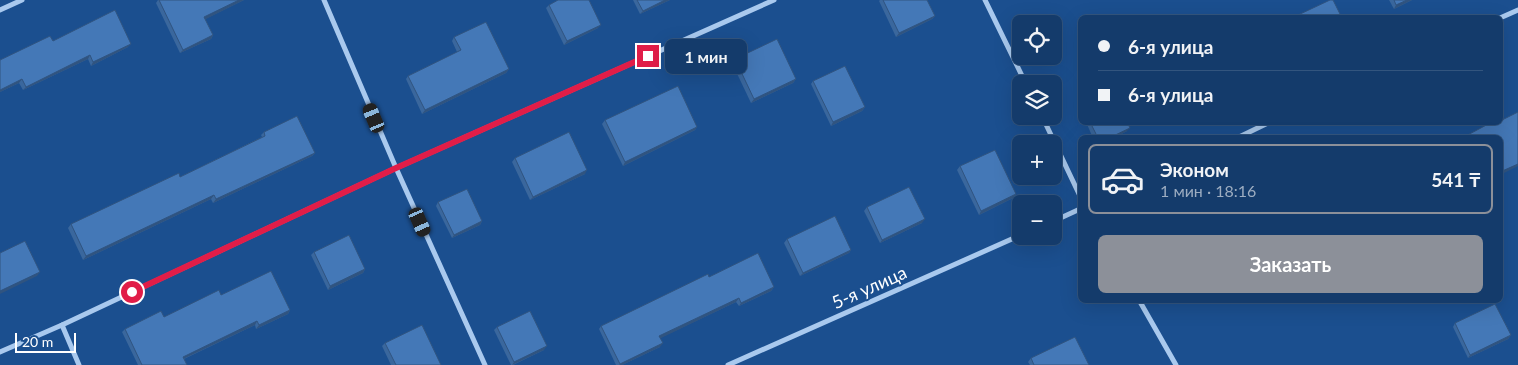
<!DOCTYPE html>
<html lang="ru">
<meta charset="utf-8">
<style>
:root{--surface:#143b6b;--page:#1d4271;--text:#f1f3f6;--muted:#9dadc1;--line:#33557e;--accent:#8c9099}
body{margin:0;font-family:Lato,sans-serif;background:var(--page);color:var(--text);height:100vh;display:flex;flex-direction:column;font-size:19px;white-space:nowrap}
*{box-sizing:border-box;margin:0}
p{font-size:16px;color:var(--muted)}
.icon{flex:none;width:28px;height:28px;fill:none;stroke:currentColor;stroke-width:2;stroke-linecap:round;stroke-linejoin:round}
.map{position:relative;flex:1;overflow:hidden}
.panel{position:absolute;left:1078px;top:135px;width:425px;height:168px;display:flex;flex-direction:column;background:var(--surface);border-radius:8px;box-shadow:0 5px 20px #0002,0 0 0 1px var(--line)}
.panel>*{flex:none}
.top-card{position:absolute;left:1078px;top:15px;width:425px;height:110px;border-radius:8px;box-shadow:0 5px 20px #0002,0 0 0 1px var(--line);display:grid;align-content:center;height:110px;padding:0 20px;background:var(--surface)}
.tools{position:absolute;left:1012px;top:15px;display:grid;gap:10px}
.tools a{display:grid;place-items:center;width:50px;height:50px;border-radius:8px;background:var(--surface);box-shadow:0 5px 20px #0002,0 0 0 1px var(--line);font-size:25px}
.scale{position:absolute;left:15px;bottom:12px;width:61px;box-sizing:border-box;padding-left:5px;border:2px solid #fff;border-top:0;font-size:14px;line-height:18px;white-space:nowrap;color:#fff;-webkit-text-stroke:4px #1b4f8f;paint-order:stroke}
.end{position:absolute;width:22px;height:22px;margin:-11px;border:6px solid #e11d48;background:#fff;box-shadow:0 0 0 2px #fff}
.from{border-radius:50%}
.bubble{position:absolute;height:35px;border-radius:8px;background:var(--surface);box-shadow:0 5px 20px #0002,0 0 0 1px var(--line);font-size:16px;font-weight:700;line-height:35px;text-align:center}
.car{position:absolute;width:15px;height:30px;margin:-15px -8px;border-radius:6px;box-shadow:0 0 4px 1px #0007;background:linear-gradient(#222 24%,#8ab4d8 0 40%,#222 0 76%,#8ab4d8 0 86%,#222 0)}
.top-card b{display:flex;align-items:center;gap:18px;height:48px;font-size:19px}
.top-card b+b{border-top:1px solid var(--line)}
.top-card i{width:12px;height:12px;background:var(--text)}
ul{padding:9px 0 0;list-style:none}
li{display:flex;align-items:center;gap:15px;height:70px;margin:0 10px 8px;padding:0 10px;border:2px solid var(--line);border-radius:8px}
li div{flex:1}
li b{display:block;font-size:19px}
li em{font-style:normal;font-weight:700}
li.current{border-color:var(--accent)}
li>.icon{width:45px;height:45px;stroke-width:1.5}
.primary-button{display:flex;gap:10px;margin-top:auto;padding:10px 20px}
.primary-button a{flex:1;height:58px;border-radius:8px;background:var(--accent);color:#fff;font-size:20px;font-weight:700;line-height:58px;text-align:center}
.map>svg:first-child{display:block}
</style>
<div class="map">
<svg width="1518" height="365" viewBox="0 0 1518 365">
<rect width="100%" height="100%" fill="#1b4f8f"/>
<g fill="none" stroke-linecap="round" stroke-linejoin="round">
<g stroke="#a9c9ee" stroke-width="5">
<polyline points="324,0 396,168 485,365"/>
<polyline points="985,0 1026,84"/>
<polyline points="0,10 22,0"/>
<polyline points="1500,18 1518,10"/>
<polyline points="1042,116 1080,196"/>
<polyline points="1237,138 1270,122"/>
<polyline points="1054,221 1080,209"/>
<polyline points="1139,300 1176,365"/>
<polyline points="62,325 79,365"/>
<polyline points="0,352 62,325 396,168 774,0"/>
<polyline points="728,365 1021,235"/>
</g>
</g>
<g fill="#3a679d">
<polygon points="158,0 244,0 205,19 213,35 211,39 180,53 156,3"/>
<polygon points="633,0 670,0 640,14"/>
<polygon points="880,0 927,0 935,16 932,19 896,37 879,1"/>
<polygon points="1389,0 1412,0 1394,9"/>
<polygon points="549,5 598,28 564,45 546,8"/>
<polygon points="454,37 509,69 506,73 422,114 406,79 408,76 457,52 452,41"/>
<polygon points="53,41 128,47 91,66 88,59 23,90 19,83 0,92 0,60"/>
<polygon points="735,59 796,79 793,83 751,103 732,63"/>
<polygon points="813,81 865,107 862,111 831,126 811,84"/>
<polygon points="605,120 697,127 695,130 623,166 602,124"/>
<polygon points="1086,122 1127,122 1127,131 1114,138 1093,138"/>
<polygon points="264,132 315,153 312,156 213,203 211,199 83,260 68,228 71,224 180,177 262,137 261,135"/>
<polygon points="515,158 585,174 530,200 512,162"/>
<polygon points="960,166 1016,194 1013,198 979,215 957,170"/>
<polygon points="438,202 482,221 480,225 452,238 436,206"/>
<polygon points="867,207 922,223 880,243 864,211"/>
<polygon points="787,239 851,250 849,253 800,276 784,243"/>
<polygon points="314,252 365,269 363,273 328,290 311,255"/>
<polygon points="709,277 774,287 771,291 739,306 736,302 660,338 660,347 622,365 616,365 599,329 601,326"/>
<polygon points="221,295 290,310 288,314 256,329 255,325 184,359 187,365 138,365 122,332 125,329 164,317"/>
<polygon points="1455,323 1511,335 1508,339 1468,358 1453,327"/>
<polygon points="497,327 544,350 513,365 511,365 494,330"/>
<polygon points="385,343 441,365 391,365 382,346"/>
<polygon points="1031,358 1089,365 1030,365 1028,362"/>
</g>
<g fill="#305480">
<polygon points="239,0 244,0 202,21 204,17"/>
<polygon points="665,0 670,0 640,14 643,11"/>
<polygon points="1407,0 1412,0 1394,9 1396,5"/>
<polygon points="935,16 932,19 896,37 899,33"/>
<polygon points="601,25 598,28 564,45 567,41"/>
<polygon points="213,35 211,39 180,53 183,50"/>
<polygon points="131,44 128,47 91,66 93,62"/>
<polygon points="90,55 88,59 23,90 26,87"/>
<polygon points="509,69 506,73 422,114 425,110"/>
<polygon points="22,79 19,83 0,92 0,90"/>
<polygon points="796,79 793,83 751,103 754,99"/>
<polygon points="865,107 862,111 831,126 833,122"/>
<polygon points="697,127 695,130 623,166 625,162"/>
<polygon points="1130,128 1127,131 1114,138 1109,138"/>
<polygon points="315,153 312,156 213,203 216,199"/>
<polygon points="1518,164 1518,166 1500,175 1500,172"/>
<polygon points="587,170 585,174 530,200 533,197"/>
<polygon points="1016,194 1013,198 979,215 981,211"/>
<polygon points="214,195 211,199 83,260 86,256"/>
<polygon points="925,219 922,223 880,243 882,240"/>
<polygon points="482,221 480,225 452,238 454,235"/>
<polygon points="851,250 849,253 800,276 803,273"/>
<polygon points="365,269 363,273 328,290 330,286"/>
<polygon points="40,272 37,276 0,294 0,291"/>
<polygon points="774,287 771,291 739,306 741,303"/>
<polygon points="739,298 736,302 657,340 659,336"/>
<polygon points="290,310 288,314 256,329 259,325"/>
<polygon points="257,321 255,325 181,360 183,357"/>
<polygon points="1511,335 1508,339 1468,358 1470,355"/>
<polygon points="663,343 660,347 622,365 619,365 620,364"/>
<polygon points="547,346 544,350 512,365 514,362"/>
</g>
<g fill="#4478b7" stroke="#305480">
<polygon points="159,0 239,0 204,17 213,35 183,50"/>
<polygon points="558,0 589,0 601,25 567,41 549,5"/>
<polygon points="637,0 665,0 643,11"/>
<polygon points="883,0 927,0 935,16 899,33"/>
<polygon points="1330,0 1333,0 1342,18 1299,18 1298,15"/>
<polygon points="1394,0 1407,0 1396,5"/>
<polygon points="115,10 131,44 93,62 90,55 26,87 22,79 0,90 0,60 50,36 53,41"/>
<polygon points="486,22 509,69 425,110 408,76 461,50 454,37"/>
<polygon points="777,39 796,79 754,99 735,59"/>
<polygon points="845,66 865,107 833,122 813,81"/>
<polygon points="678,86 697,127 625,162 605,120"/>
<polygon points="1518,112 1518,164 1500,172 1500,138 1462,138 1492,122 1500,122 1500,121"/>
<polygon points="297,116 315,153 216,199 214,195 86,256 71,224 179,173 180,177 265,136 264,132"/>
<polygon points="1090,122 1127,122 1130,128 1109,138 1098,138"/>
<polygon points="569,132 587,170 533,197 515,158"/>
<polygon points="995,150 1016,194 981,211 960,166"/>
<polygon points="909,187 925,219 882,240 867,207"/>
<polygon points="467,189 482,221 454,235 438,202"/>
<polygon points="835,216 851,250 803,273 787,239"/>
<polygon points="349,235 365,269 330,286 314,252"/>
<polygon points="25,241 40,272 0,291 0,253"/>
<polygon points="758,253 774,287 741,303 739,298 659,336 663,343 620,364 601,326 708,274 709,277"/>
<polygon points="271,271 290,310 259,325 257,321 183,357 187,365 142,365 125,329 161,311 164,317 219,290 221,295"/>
<polygon points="1495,304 1511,335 1470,355 1455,323"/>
<polygon points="530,311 547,346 514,362 497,327"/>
<polygon points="422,325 441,365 396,365 385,343"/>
<polygon points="1075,337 1089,365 1034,365 1031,358"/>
</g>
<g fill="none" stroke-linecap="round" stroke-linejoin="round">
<polyline stroke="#e11d48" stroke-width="6" points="132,292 396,168 648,56"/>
</g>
<g text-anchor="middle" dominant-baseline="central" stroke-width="4" stroke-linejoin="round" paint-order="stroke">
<g font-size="18" fill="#fff" stroke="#1b4f8f">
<text transform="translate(869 287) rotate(-24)">5-я улица</text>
</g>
</g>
</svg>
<div class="tools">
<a><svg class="icon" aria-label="locate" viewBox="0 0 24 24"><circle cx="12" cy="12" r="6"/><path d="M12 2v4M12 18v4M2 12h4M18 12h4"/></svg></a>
<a><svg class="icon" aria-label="layers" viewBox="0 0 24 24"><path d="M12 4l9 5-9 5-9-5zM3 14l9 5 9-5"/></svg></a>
<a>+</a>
<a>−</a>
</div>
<div class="scale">20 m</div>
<i class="end from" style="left:132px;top:292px"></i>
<i class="end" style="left:648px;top:56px"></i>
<div class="bubble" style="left:665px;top:39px;width:82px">1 мин</div>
<i class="car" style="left:374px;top:118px;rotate:337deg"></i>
<i class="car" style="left:420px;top:222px;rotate:156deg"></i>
<div class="top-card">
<b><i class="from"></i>6-я улица</b>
<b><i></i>6-я улица</b>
</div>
<section class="panel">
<ul>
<li class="current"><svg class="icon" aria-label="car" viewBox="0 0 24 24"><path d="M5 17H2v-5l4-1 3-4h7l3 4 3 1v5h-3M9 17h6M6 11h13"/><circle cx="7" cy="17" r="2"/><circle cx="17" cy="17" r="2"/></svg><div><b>Эконом</b><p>1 мин · 18:16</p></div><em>541 ₸</em></li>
</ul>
<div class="primary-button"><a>Заказать</a></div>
</section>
</div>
